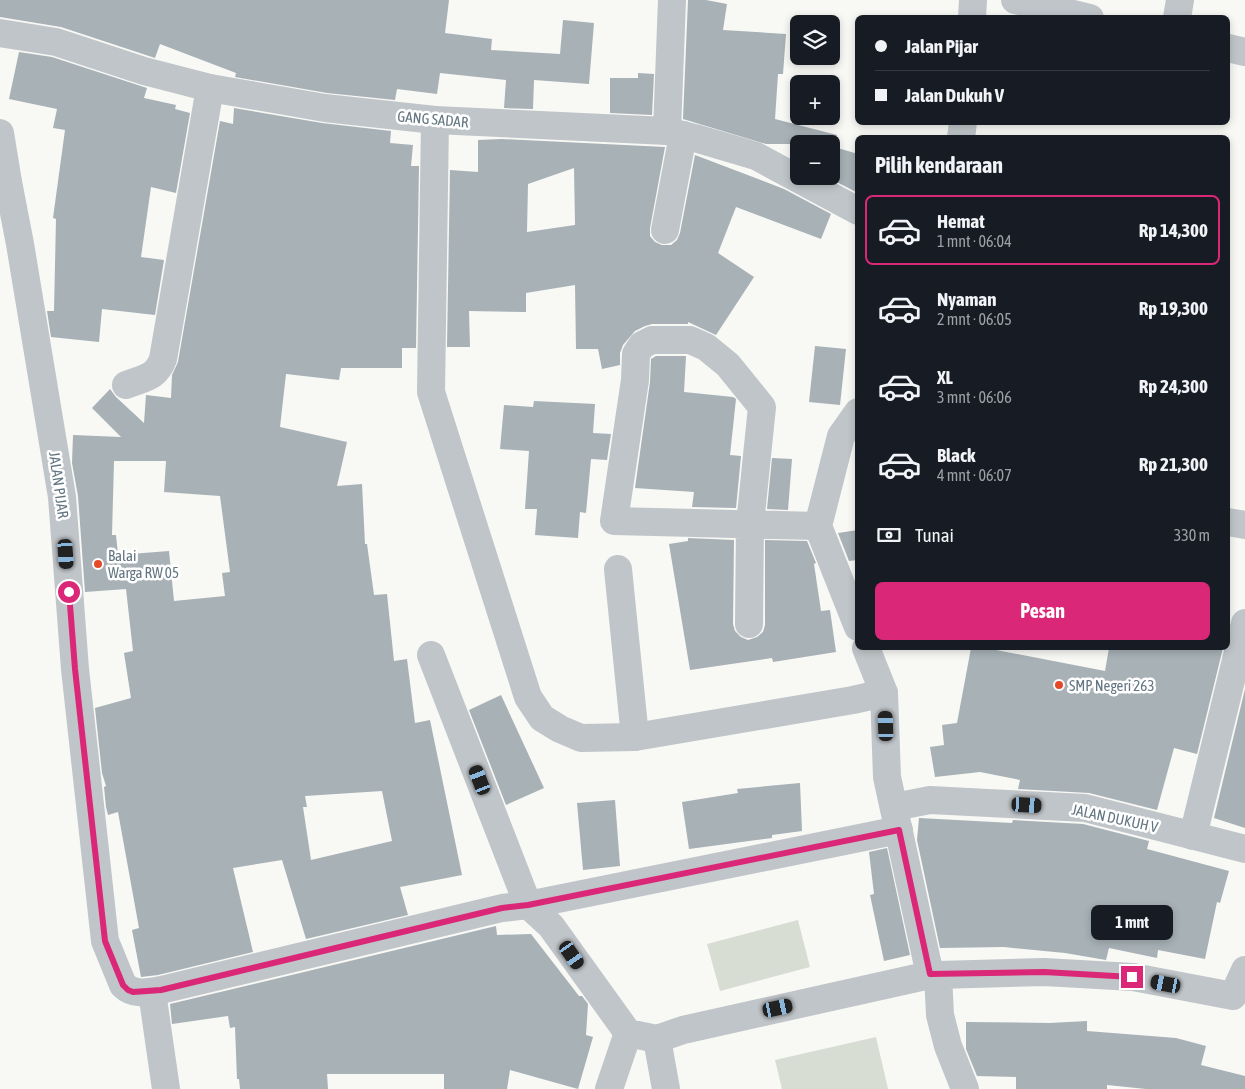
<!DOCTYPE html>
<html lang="id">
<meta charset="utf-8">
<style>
:root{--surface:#171b24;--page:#20242c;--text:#f1f3f6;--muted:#9ea1a6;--line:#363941;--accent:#db2777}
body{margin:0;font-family:"Asap Condensed",sans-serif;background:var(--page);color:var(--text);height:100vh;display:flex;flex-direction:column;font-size:19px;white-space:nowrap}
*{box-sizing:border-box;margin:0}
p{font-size:16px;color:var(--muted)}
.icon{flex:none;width:28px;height:28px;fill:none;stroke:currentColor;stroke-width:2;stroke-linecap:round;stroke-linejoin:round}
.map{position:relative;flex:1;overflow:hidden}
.panel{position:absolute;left:855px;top:135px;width:375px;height:515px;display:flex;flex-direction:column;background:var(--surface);border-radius:8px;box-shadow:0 2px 8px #0003}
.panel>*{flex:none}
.hud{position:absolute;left:855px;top:15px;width:375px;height:110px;border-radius:8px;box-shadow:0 2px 8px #0003;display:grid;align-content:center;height:110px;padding:0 20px;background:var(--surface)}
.buttons{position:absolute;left:790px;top:15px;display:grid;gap:10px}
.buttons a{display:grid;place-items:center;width:50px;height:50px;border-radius:8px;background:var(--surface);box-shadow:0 2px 8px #0003;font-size:25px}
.end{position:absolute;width:22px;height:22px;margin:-11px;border:6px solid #db2777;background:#fff;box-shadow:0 0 0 2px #fff}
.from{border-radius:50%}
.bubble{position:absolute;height:35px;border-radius:8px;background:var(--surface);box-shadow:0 2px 8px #0003;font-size:16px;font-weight:700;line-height:35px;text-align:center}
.car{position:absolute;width:15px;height:30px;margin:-15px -8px;border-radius:6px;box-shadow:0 0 4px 1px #0007;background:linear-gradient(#222 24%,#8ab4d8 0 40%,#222 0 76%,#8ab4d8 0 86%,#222 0)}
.hud b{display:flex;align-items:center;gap:18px;height:48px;font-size:19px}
.hud b+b{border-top:1px solid var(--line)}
.hud i{width:12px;height:12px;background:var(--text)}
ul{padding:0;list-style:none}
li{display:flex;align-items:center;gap:15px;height:70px;margin:0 10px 8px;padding:0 10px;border:2px solid transparent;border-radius:8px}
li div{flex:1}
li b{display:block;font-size:19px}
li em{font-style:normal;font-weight:700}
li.active{border-color:var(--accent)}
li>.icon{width:45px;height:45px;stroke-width:1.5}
h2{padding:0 20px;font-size:22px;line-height:60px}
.pay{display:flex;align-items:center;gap:12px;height:55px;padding:0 20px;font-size:19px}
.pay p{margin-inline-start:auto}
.action{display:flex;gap:10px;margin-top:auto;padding:10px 20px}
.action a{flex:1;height:58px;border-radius:8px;background:var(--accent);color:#fff;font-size:20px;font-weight:700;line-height:58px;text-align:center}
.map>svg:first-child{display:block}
</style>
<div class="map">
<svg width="1245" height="1089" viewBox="0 0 1245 1089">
<rect width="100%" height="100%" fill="#f8f8f5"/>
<g fill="#d8ddd4">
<polygon points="798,920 810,967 720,991 707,944"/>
<polygon points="876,1037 888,1089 782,1089 775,1060"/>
</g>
<g fill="#a7b1b6" fill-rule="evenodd">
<polygon points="0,0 449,0 445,33 492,39 491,50 560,54 563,20 594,23 589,84 534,80 533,109 504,108 506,80 440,73 437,94 397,89 395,100 327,93 235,77 236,73 160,44 155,58 61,27 0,17"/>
<polygon points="688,0 706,0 727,4 723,30 786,34 783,74 778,74 775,119 837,135 836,144 766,144 683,119"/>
<polygon points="19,52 52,57 147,88 144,98 176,105 175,109 190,113 176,193 151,187 141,257 164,260 155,315 102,309 99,342 51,337 47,311 54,311 56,219 53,218 65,130 53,128 57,109 9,99"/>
<polygon points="638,73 654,74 652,115 610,113 610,78 638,78"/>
<path d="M234 108 322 123 391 131 390 143 413 145 411 166H419L416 348H402V368H341L339 380 286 374 280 427 347 442 337 486 362 484 365 544H367L374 595 387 594 394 661 407 659 415 723 430 720 462 875 400 887 408 915 306 939 282 860 233 868 253 952 158 975 141 977 132 930 139 928 118 812 108 815 106 807 104 787 106 786 102 773 95 708 131 698 124 653 133 651 126 589 85 592 78 496 72 463 73 435 121 437 92 408 110 389 116 397 144 423 146 395 171 398 172 375 178 362 220 121 233 124ZM114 461H166L164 492 220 496 230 572 222 573 225 596 174 601 169 551 118 555 116 535H112ZM382 791 392 841 311 860 303 807H307L305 796Z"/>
<path d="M502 139 665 147 650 228V236L655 242 662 245H671L677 240 680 233 695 155 784 189 831 214 821 239 736 207 718 253 754 277 716 335 688 322V324H652L645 326 635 331 623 345 620 353V365L602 369 598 349H576L575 285 526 293V312L469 311 470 347H447L450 170 478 172V140ZM574 168 575 225 527 232 528 184Z"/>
<polygon points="831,146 858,154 858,193 831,179"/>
<polygon points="815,346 846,349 840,405 809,402"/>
<polygon points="656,356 686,356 684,392 733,397 736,399 730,455 741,456 736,508 692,507 694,492 635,488 650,382 651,359"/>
<polygon points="534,401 595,404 593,433 611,434 607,460 591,459 586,513 580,512 578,538 535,535 537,509 525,509 529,451 500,449 504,405 533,407"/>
<polygon points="772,458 792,459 788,510 767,509"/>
<polygon points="858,530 858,560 849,561 838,533"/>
<polygon points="688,538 734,540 733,624 735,631 741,637 748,640 757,637 763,632 765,625 765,540 807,541 816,563 814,564 821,611 830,610 836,652 773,662 772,658 690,670 669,544 688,541"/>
<polygon points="971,648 986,648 1105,671 1109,648 1223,648 1197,754 1174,748 1157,810 1089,793 1018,789 1020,780 980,772 935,777 930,747 944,745 942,725 957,723"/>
<polygon points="1245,689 1245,828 1214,818"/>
<polygon points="501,695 544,788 506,805 469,710"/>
<polygon points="800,783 802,831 772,835 772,838 689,849 682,802 738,793 737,789"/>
<polygon points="615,800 620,866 583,870 577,803"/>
<polygon points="919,818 1012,823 1013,820 1083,824 1149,841 1147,849 1229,871 1220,903 1217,902 1205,959 1158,950 1157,958 1109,948 1106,960 1065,953 1004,947 940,948 917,840"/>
<polygon points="887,848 910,955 884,961 870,895 874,894 869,852"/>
<polygon points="496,926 497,935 531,934 579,996 582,996 588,1004 586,1035 593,1037 578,1089 510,1070 507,1089 444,1089 444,1074 327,1074 328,1089 240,1089 239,1079 237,1079 235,1027 230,1028 228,1016 172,1024 170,1004"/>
<polygon points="1087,1021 1087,1031 1176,1038 1206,1046 1201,1065 1245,1076 1245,1089 1146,1089 1107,1085 1107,1089 1016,1089 1016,1077 977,1076 966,1049 966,1022 1050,1023"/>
</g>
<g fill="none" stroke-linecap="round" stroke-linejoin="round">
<g stroke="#c0c5c9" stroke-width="28">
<polyline points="1015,0 1090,18"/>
<polyline points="972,18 973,0"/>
<polyline points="1177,18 1180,0"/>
<polyline points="0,33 56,42 144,71 210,88 325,108 435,120 667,131 695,138 756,156 858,211"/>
<polyline points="1228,48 1245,52"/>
<polyline points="435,120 431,392 528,697 542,718 560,729 581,738 635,737 853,700 884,693"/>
<polyline points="667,131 672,0"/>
<path d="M0 133 8 182 20 244 62 497 75 669 105 941 123 985C133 995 147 993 161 990L502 908 528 905 551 926 628 1033 657 1039 683 1030 930 975H938"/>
<polyline points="961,138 963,122"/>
<polyline points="665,230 683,135"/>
<path d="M126 385C144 378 156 378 163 359L210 88"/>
<polyline points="858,412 841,436 818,526 858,627"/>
<polyline points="1228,522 1245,525"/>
<polyline points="618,569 635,737"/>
<polyline points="749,624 750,524 762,407 728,365 706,347 690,340 652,340 642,345 636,354 635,380 614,521 818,526"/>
<polyline points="866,648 884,693 887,777 930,975"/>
<polyline points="431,655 528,905 899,830"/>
<polyline points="894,807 930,800 1085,808 1245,849"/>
<polyline points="1193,836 1245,623"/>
<polyline points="152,992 166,1089"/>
<polyline points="657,1039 666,1089"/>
<polyline points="609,1089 628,1033"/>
<polyline points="965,1089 948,1046 940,1015 938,975 1044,972 1133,977 1233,996 1245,970"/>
</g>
</g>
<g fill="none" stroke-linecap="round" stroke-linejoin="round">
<polyline stroke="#db2777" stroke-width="6" points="69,592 75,669 105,941 123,985 128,990 133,992 161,990 502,908 528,905 899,830 930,974 1044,972 1132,977"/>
</g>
<g fill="#e54a28" stroke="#fff" stroke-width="2">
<circle cx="98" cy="564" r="5"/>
<circle cx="1059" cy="685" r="5"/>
</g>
<g text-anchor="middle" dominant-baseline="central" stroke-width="5" stroke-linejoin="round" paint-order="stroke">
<g font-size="15" fill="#627580" stroke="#fff">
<text transform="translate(433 119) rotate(5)">GANG SADAR</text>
<text transform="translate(59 485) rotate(82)">JALAN PIJAR</text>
<text transform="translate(1115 818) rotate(12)">JALAN DUKUH V</text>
</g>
<g font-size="15" fill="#627580" stroke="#fff" text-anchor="start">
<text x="108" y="555">Balai<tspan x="108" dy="17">Warga RW 05</tspan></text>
<text x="1069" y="685">SMP Negeri 263</text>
</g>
</g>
</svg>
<div class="buttons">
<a><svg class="icon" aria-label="layers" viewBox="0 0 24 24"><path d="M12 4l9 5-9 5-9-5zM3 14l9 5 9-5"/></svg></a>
<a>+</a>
<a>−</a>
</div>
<i class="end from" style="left:69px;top:592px"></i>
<i class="end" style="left:1132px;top:977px"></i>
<div class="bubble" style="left:1091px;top:905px;width:82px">1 mnt</div>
<i class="car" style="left:66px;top:554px;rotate:176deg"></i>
<i class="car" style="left:886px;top:726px;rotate:358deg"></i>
<i class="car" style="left:480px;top:780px;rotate:339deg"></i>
<i class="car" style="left:1027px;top:805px;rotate:93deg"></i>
<i class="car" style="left:572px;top:955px;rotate:145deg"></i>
<i class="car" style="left:1166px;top:984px;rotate:281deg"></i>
<i class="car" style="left:778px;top:1008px;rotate:78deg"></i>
<div class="hud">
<b><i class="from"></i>Jalan Pijar</b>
<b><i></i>Jalan Dukuh V</b>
</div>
<section class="panel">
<h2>Pilih kendaraan</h2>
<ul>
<li class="active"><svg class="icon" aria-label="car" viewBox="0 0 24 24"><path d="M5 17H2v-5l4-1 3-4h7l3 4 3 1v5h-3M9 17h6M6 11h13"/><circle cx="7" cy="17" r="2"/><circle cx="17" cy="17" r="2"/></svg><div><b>Hemat</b><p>1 mnt · 06:04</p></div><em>Rp 14,300</em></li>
<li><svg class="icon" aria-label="car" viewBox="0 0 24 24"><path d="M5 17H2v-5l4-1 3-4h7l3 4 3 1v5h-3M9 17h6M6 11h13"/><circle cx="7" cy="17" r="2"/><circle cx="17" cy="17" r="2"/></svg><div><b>Nyaman</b><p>2 mnt · 06:05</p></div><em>Rp 19,300</em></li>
<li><svg class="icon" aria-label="car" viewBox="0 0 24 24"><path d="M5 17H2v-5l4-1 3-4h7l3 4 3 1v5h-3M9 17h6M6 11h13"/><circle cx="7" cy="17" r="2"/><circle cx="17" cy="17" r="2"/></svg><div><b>XL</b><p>3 mnt · 06:06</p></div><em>Rp 24,300</em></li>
<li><svg class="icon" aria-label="car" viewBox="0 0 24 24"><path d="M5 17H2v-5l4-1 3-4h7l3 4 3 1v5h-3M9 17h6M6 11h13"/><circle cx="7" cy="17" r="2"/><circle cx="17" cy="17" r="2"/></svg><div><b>Black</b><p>4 mnt · 06:07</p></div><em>Rp 21,300</em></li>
</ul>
<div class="pay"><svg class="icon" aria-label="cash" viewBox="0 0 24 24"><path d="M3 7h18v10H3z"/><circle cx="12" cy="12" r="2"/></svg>Tunai<p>330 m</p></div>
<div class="action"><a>Pesan</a></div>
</section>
</div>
